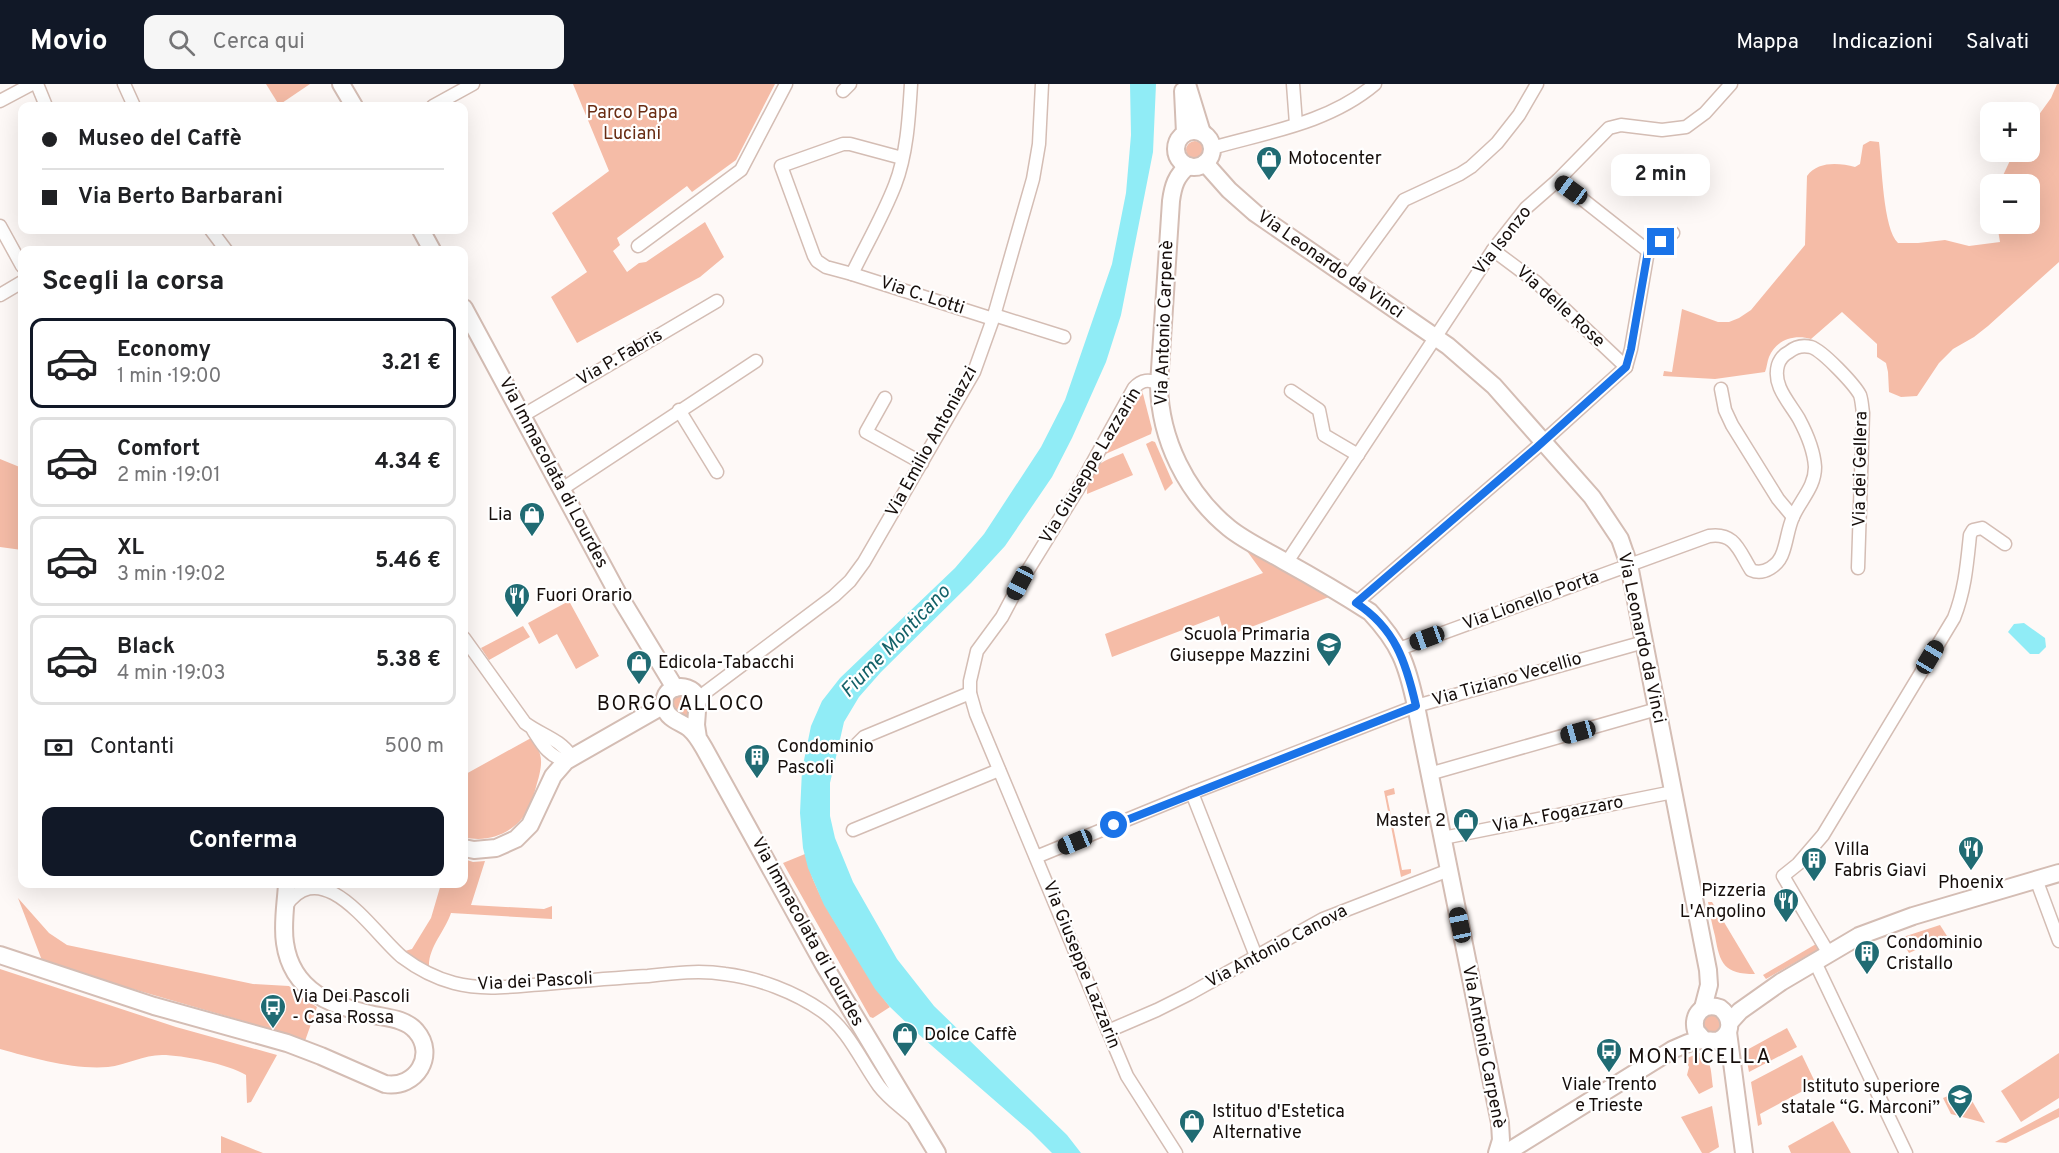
<!DOCTYPE html>
<html lang="it">
<meta charset="utf-8">
<style>
:root{--surface:#fff;--page:#f6f6f6;--text:#202124;--muted:#757577;--line:#e0e0e0;--accent:#111827}
body{margin:0;font-family:Overpass,sans-serif;background:var(--page);color:var(--text);height:100vh;display:flex;flex-direction:column;font-size:22px;white-space:nowrap}
*{box-sizing:border-box;margin:0}
p{font-size:20px;color:var(--muted)}
.icon{flex:none;width:33px;height:33px;fill:none;stroke:currentColor;stroke-width:2;stroke-linecap:round;stroke-linejoin:round}
.map{position:relative;flex:1;overflow:hidden}
.drawer{position:absolute;left:18px;top:162px;width:450px;height:642px;display:flex;flex-direction:column;background:var(--surface);border-radius:12px;box-shadow:0 6px 24px #0002}
.drawer>*{flex:none}
.hud{position:absolute;left:18px;top:18px;width:450px;height:132px;border-radius:12px;box-shadow:0 6px 24px #0002;display:grid;align-content:center;height:132px;padding:0 24px;background:var(--surface)}
.buttons{position:absolute;left:1980px;top:18px;display:grid;gap:12px}
.buttons a{display:grid;place-items:center;width:60px;height:60px;border-radius:12px;background:var(--surface);box-shadow:0 6px 24px #0002;font-size:30px}
.end{position:absolute;width:27px;height:27px;margin:-14px;border:8px solid #1a73e8;background:#fff;box-shadow:0 0 0 3px #fff}
.from{border-radius:50%}
.bubble{position:absolute;height:42px;border-radius:12px;background:var(--surface);box-shadow:0 6px 24px #0002;font-size:20px;font-weight:700;line-height:42px;text-align:center}
.car{position:absolute;width:18px;height:36px;margin:-18px -9px;border-radius:8px;box-shadow:0 0 4px 2px #0007;background:linear-gradient(#222 24%,#8ab4d8 0 40%,#222 0 76%,#8ab4d8 0 86%,#222 0)}
.hud b{display:flex;align-items:center;gap:21px;height:57px;font-size:22px}
.hud b+b{border-top:2px solid var(--line)}
.hud i{width:15px;height:15px;background:var(--text)}
ul{padding:0;list-style:none}
li{display:flex;align-items:center;gap:18px;height:90px;margin:0 12px 9px;padding:0 12px;border:3px solid var(--line);border-radius:12px}
li div{flex:1}
li b{display:block;font-size:22px}
li em{font-style:normal;font-weight:700}
li.current{border-color:var(--accent)}
li>.icon{width:54px;height:54px;stroke-width:1.5}
h2{padding:0 24px;font-size:27px;line-height:72px}
.pay{display:flex;align-items:center;gap:15px;height:66px;padding:0 24px;font-size:22px}
.pay p{margin-inline-start:auto}
.cta{display:flex;gap:12px;margin-top:auto;padding:12px 24px}
.cta a{flex:1;height:69px;border-radius:12px;background:var(--accent);color:#fff;font-size:24px;font-weight:700;line-height:69px;text-align:center}
header{display:flex;align-items:center;gap:36px;box-sizing:border-box;height:84px;padding:0 30px;background:var(--accent);color:#fff}
header strong{font-size:28px}
nav{display:flex;gap:33px;margin-inline-start:auto;font-size:21px}
.search{width:420px;height:54px;background:var(--page);display:flex;align-items:center;gap:15px;box-sizing:border-box;padding:0 21px;border-radius:12px;color:var(--muted);font-size:22px}
.map>svg:first-child{display:block}
</style>
<header>
<strong>Movio</strong>
<div class="search"><svg class="icon" aria-label="search" viewBox="0 0 24 24"><circle cx="10" cy="10" r="6"/><path d="M15 15l6 6"/></svg>Cerca qui</div>
<nav><a>Mappa</a><a>Indicazioni</a><a>Salvati</a></nav>
</header>
<div class="map">
<svg width="2059" height="1069" viewBox="0 0 2059 1069">
<rect width="100%" height="100%" fill="#fef9f7"/>
<g fill="#f5bca7">
<polygon points="266,0 310,0 279,21"/>
<polygon points="573,0 775,0 736,76 692,108 687,102 617,154 620,161 613,167 627,188 639,179 646,178 705,138 724,173 700,193 577,259 551,213 587,188 552,129 609,87"/>
<path d="M2057 0H2059V178L1988 242 1974 253 1953 265 1939 279 1917 312 1901 313 1889 308 1888 288 1886 279 1877 273V260L1842 228 1811 255C1794 250 1776 256 1769 273 1767 278 1767 283 1765 288L1715 295 1663 292 1664 287 1672 288 1682 225 1718 238H1729L1739 234 1751 226 1805 161 1807 92C1818 77 1839 79 1855 83L1860 80 1863 61 1870 57 1879 58C1882 81 1883 145 1898 159H1918L1945 156 1969 162 2000 158 1997 140H2030V100H1999L2014 68H2030V43L2051 14Z"/>
<circle cx="1195" cy="66" r="9"/>
<polygon points="1142,306 1152,345 1151,350 1101,372 1138,307"/>
<polygon points="1152,357 1155,358 1173,399 1165,407 1146,360"/>
<path d="M1123 369 1133 391 1087 410C1088 382 1101 378 1123 369Z"/>
<polygon points="0,375 22,384 22,466 0,463"/>
<polygon points="1241,459 1329,513 1225,553 1219,532 1112,573 1105,550 1263,489"/>
<polygon points="569,517 599,572 576,585 557,550 539,560 528,539"/>
<polygon points="523,542 530,553 489,576 481,564"/>
<polygon points="689,609 691,629 684,633 676,632 670,614 673,611"/>
<path d="M531 654C534 659 538 664 540 670 543 680 539 693 536 703 534 710 532 718 528 725 517 748 488 760 464 753V691Z"/>
<polygon points="1394,704 1395,710 1387,712 1402,786 1411,785 1411,789 1401,793 1384,707"/>
<path d="M805 770C813 804 831 832 849 861 862 882 874 903 890 923L873 934 870 933 783 779Z"/>
<path d="M464 775 473 778 485 777 471 821 544 825 552 822V835L451 829C445 847 428 864 429 883L405 867 412 865 431 834 441 800H464Z"/>
<polygon points="18,814 49,849 67,861 253,900 289,902 301,913 317,923 305,957 250,939 43,879"/>
<path d="M1708 818H1712L1755 890C1724 890 1720 880 1715 852 1712 841 1710 830 1708 818Z"/>
<polygon points="1940,841 1947,852 1909,869 1900,854"/>
<polygon points="1816,860 1819,865 1766,895 1763,891"/>
<path d="M0 885 176 943 277 971 251 1018 247 1019 246 991C228 980 182 971 162 971 144 971 126 981 108 983 74 986 32 974 0 965Z"/>
<circle cx="1712" cy="939" r="9"/>
<polygon points="1787,944 1797,963 1749,988 1745,967"/>
<path d="M1699 969C1712 973 1711 990 1713 1003L1699 1010 1687 991 1689 983 1685 975Z"/>
<polygon points="2059,969 2059,1014 2021,1038 2001,1007"/>
<polygon points="1802,971 1816,1000 1760,1030 1762,1040 1758,1042 1751,998"/>
<polygon points="1965,1005 1985,1039 1951,1030 1943,1014"/>
<polygon points="1712,1022 1719,1063 1709,1069 1702,1069 1681,1033"/>
<polygon points="2059,1024 2059,1033 2006,1059 1995,1058"/>
<polygon points="1833,1037 1851,1069 1791,1069 1788,1062"/>
<polygon points="221,1052 258,1067 263,1069 221,1069"/>
</g>
<g fill="#90ecf6">
<polygon points="1130,0 1156,0 1153,68 1121,231 1106,278 1072,354 1052,393 1005,462 971,499 881,588 859,613 844,638 830,699 830,732 835,754 853,798 897,875 934,922 1067,1051 1081,1069 1052,1069 1031,1048 916,948 890,923 875,905 824,821 808,784 803,764 800,729 802,686 811,642 822,617 840,594 955,484 984,450 1041,363 1065,316 1112,180 1126,109 1131,51"/>
<polygon points="2024,539 2045,554 2046,563 2039,570 2030,570 2008,548 2014,540"/>
</g>
<g fill="none" stroke-linecap="round" stroke-linejoin="round">
<defs>
<g id="street">
<polyline points="37,0 46,22"/>
<polyline points="124,0 134,22"/>
<polyline points="1293,0 1296,40"/>
<polyline points="843,7 850,0"/>
<polyline points="0,17 32,0"/>
<polyline points="433,22 473,0"/>
<path d="M1212 64C1268 48 1329 39 1375 0"/>
<path d="M902 74 850 60H843L781 82 814 172 817 177 826 183 852 190C866 161 883 132 895 101 907 70 909 33 911 0"/>
<polyline points="1558,96 1648,167"/>
<polyline points="0,142 22,182"/>
<polyline points="211,146 226,166"/>
<polyline points="638,162 741,86 786,0"/>
<polyline points="1493,166 1536,198 1626,283"/>
<polyline points="852,190 993,235"/>
<polyline points="1347,194 1404,116 1460,90 1471,83 1497,59 1519,31 1537,0"/>
<polyline points="0,211 22,198"/>
<polyline points="994,231 1064,253"/>
<path d="M1159 301C1150 294 1141 296 1134 304L1078 405 1020 499 1002 533 977 567 970 597V609L976 630 1108 947 1127 992 1176 1069"/>
<polyline points="1721,305 1725,326 1732,341 1778,415 1793,433"/>
<polyline points="1291,307 1319,326 1324,351 1358,371"/>
<polyline points="885,314 866,348 922,379"/>
<polyline points="679,326 717,388"/>
<polyline points="522,332 717,217"/>
<polyline points="562,405 756,277"/>
<polyline points="1287,478 1493,166 1526,124 1558,96 1609,44 1621,41 1662,46 1686,43 1705,29 1731,0"/>
<polyline points="1356,519 1536,364 1626,283 1631,265 1648,167 1673,149"/>
<path d="M464 554 525 639C541 651 560 655 571 672"/>
<path d="M1399 565 1709 452C1735 448 1739 467 1751 486 1764 492 1779 481 1783 468 1787 457 1788 444 1793 433 1801 415 1815 403 1815 383 1814 366 1807 350 1799 335 1790 319 1772 302 1778 281 1780 275 1783 271 1789 268 1795 263 1803 261 1811 263 1823 267 1854 300 1860 311 1862 317 1862 323 1863 329L1858 484"/>
<polyline points="699,618 706,608 834,512 850,497 864,478 974,288 993,235 1033,95 1039,60 1042,0"/>
<path d="M533 646C542 660 548 672 566 677"/>
<polyline points="855,662 864,653 970,609"/>
<polyline points="1429,690 1657,625"/>
<polyline points="1192,709 1256,872"/>
<polyline points="853,746 999,686"/>
<polyline points="1443,754 1673,708"/>
<polyline points="1036,773 1192,709 1416,622 1644,558"/>
<polyline points="2036,795 2059,857"/>
<path d="M286 822C323 768 374 850 402 873 418 885 435 894 454 899 484 907 515 902 545 900 579 897 614 894 648 892 674 889 700 886 725 890 758 894 795 908 822 927 848 945 861 977 879 1002 888 1014 901 1023 912 1033"/>
<path d="M1829 870 1783 792 1798 780 1823 751 1954 534C1965 506 1967 480 1970 451L1973 446 1982 444 2005 460"/>
<polyline points="1815,878 1906,1069"/>
<polyline points="1108,947 1157,926 1189,910 1323,835 1449,786"/>
</g>
<g id="secondary">
<polyline points="341,0 354,22"/>
<polyline points="1187,0 1202,49"/>
<polyline points="1183,7 1185,49"/>
<circle cx="1194" cy="65" r="18"/>
<polyline points="1205,79 1229,106 1255,129 1448,262 1494,302 1592,413 1620,455 1629,481 1708,886 1709,901 1703,924"/>
<path d="M1188 82C1176 92 1173 102 1171 117L1159 301C1160 355 1186 409 1229 444 1245 457 1265 466 1284 477 1313 493 1342 510 1370 528 1400 560 1407 580 1416 622L1500 1039 1501 1056 1497 1069"/>
<polyline points="421,146 432,166"/>
<polyline points="464,224 618,510 675,604"/>
<path d="M698 654 696 641 698 613C687 595 659 603 665 624 668 636 682 638 690 645 696 650 700 657 704 664L824 881 937 1069"/>
<polyline points="464,764 474,766 496,764 516,755 530,741 553,692 566,677 664,621"/>
<path d="M0 871 154 922 287 959 321 972 385 1000C416 1005 437 971 416 947 406 935 388 934 374 931 332 922 292 908 285 859 282 840 286 819 287 800"/>
<polyline points="1730,938 1740,927 1781,898 1859,852 1913,832 2059,789"/>
<polyline points="1728,948 1744,1069"/>
<path d="M1506 1069 1672 966C1681 962 1694 955 1705 956 1710 956 1713 958 1719 956 1734 949 1731 932 1720 924 1704 918 1691 930 1696 947L1704 956"/>
</g>
</defs>
<use href="#street" stroke="#d4bdb4" stroke-width="15"/>
<use href="#secondary" stroke="#d4bdb4" stroke-width="20"/>
<use href="#street" stroke="#fff" stroke-width="12"/>
<use href="#secondary" stroke="#fff" stroke-width="16"/>
</g>
<g fill="none" stroke-linecap="round" stroke-linejoin="round">
<path stroke="#1a73e8" stroke-width="8" d="M1114 741 1416 622C1406 578 1395 544 1356 519L1536 364 1626 283 1631 265 1648 167 1661 158"/>
</g>
<defs>
<symbol id="shop-pin" viewBox="-11 -11 22 30"><path d="M0 17L-7.5 6A9.5 9.5 0 1 1 7.5 6Z" fill="#206b73" stroke="#fff"/><path d="M-5-2.5h2.3a2.7 3.5 0 0 1 5.4 0H5L5.5 6h-11ZM-1.5-2.5h3a1.5 2.3 0 0 0-3 0Z" fill="#fff"/></symbol>
<symbol id="restaurant-pin" viewBox="-11 -11 22 30"><path d="M0 17L-7.5 6A9.5 9.5 0 1 1 7.5 6Z" fill="#206b73" stroke="#fff"/><path d="M-5-6h1v4h1v-4h1v4h1v-4h1v5L-1.5 .5V6h-2V.5L-5-1ZM5-6V6H3V1.5H1.5Q1.5-4 5-6Z" fill="#fff"/></symbol>
<symbol id="school-pin" viewBox="-11 -11 22 30"><path d="M0 17L-7.5 6A9.5 9.5 0 1 1 7.5 6Z" fill="#206b73" stroke="#fff"/><path d="M0-5L7-2L0 1L-7-2ZM-4 1L0 2.5L4 1V4Q0 6-4 4Z" fill="#fff"/></symbol>
<symbol id="building-pin" viewBox="-11 -11 22 30"><path d="M0 17L-7.5 6A9.5 9.5 0 1 1 7.5 6Z" fill="#206b73" stroke="#fff"/><path d="M-4-6H4V6H1V3H-1V6H-4ZM-2.5-4.3h1.7v1.8h-1.7ZM.8-4.3h1.7v1.8H.8ZM-2.5-1h1.7V.8h-1.7ZM.8-1h1.7V.8H.8Z" fill="#fff"/></symbol>
<symbol id="bus-pin" viewBox="-11 -11 22 30"><path d="M0 17L-7.5 6A9.5 9.5 0 1 1 7.5 6Z" fill="#206b73" stroke="#fff"/><path d="M-5-6H5V4H4V6H2V4H-2V6H-4V4H-5ZM-3.5-4V0h7V-4ZM-3.5 1.2v1.5H-2V1.2ZM2 1.2v1.5H3.5V1.2Z" fill="#fff"/></symbol>
</defs>
<g fill-rule="evenodd">
<use href="#shop-pin" x="1254" y="60" width="30" height="40"/>
<use href="#shop-pin" x="517" y="416" width="30" height="40"/>
<use href="#restaurant-pin" x="502" y="497" width="30" height="40"/>
<use href="#school-pin" x="1314" y="546" width="30" height="40"/>
<use href="#shop-pin" x="624" y="564" width="30" height="40"/>
<use href="#building-pin" x="742" y="658" width="30" height="40"/>
<use href="#shop-pin" x="1451" y="722" width="30" height="40"/>
<use href="#restaurant-pin" x="1956" y="750" width="30" height="40"/>
<use href="#building-pin" x="1799" y="761" width="30" height="40"/>
<use href="#restaurant-pin" x="1771" y="802" width="30" height="40"/>
<use href="#building-pin" x="1852" y="854" width="30" height="40"/>
<use href="#bus-pin" x="258" y="908" width="30" height="40"/>
<use href="#shop-pin" x="890" y="936" width="30" height="40"/>
<use href="#bus-pin" x="1594" y="952" width="30" height="40"/>
<use href="#school-pin" x="1945" y="998" width="30" height="40"/>
<use href="#shop-pin" x="1177" y="1023" width="30" height="40"/>
</g>
<g text-anchor="middle" dominant-baseline="central" stroke-width="4.5" stroke-linejoin="round" paint-order="stroke">
<g font-size="18" fill="#692c13" stroke="#fff">
<text x="632" y="29">Parco Papa<tspan x="632" dy="21">Luciani</tspan></text>
</g>
<g font-size="18" fill="#160e0b" stroke="#fff" text-anchor="start">
<text x="1288" y="75">Motocenter</text>
<text x="512" y="431" text-anchor="end">Lia</text>
<text x="536" y="512">Fuori Orario</text>
<text x="1310" y="551" text-anchor="end">Scuola Primaria<tspan x="1310" dy="21">Giuseppe Mazzini</tspan></text>
<text x="658" y="579">Edicola-Tabacchi</text>
<text x="777" y="663">Condominio<tspan x="777" dy="21">Pascoli</tspan></text>
<text x="1446" y="737" text-anchor="end">Master 2</text>
<text x="1834" y="766">Villa<tspan x="1834" dy="21">Fabris Giavi</tspan></text>
<text x="1971" y="799" text-anchor="middle">Phoenix</text>
<text x="1766" y="807" text-anchor="end">Pizzeria<tspan x="1766" dy="21">L'Angolino</tspan></text>
<text x="1886" y="859">Condominio<tspan x="1886" dy="21">Cristallo</tspan></text>
<text x="292" y="913">Via Dei Pascoli<tspan x="292" dy="21">- Casa Rossa</tspan></text>
<text x="924" y="951">Dolce Caffè</text>
<text x="1609" y="1001" text-anchor="middle">Viale Trento<tspan x="1609" dy="21">e Trieste</tspan></text>
<text x="1940" y="1003" text-anchor="end">Istituto superiore<tspan x="1940" dy="21">statale “G. Marconi”</tspan></text>
<text x="1212" y="1028">Istituo d'Estetica<tspan x="1212" dy="21">Alternative</tspan></text>
</g>
<g font-size="18" fill="#160e0b" stroke="#fff">
<text transform="translate(1503 157) rotate(-52)">Via Isonzo</text>
<text transform="translate(1330 181) rotate(35)">Via Leonardo da Vinci</text>
<text transform="translate(922 212) rotate(18)">Via C. Lotti</text>
<text transform="translate(1560 223) rotate(42)">Via delle Rose</text>
<text transform="translate(1165 239) rotate(-88)">Via Antonio Carpenè</text>
<text transform="translate(620 274) rotate(-30)">Via P. Fabris</text>
<text transform="translate(932 358) rotate(-61)">Via Emilio Antoniazzi</text>
<text transform="translate(1091 382) rotate(-59)">Via Giuseppe Lazzarin</text>
<text transform="translate(1861 385) rotate(-89)">Via dei Gellera</text>
<text transform="translate(553 389) rotate(62)">Via Immacolata di Lourdes</text>
<text transform="translate(1531 517) rotate(-20)">Via Lionello Porta</text>
<text transform="translate(1641 554) rotate(78)">Via Leonardo da Vinci</text>
<text transform="translate(1507 596) rotate(-16)">Via Tiziano Vecellio</text>
<text transform="translate(1558 731) rotate(-11)">Via A. Fogazzaro</text>
<text transform="translate(807 848) rotate(61)">Via Immacolata di Lourdes</text>
<text transform="translate(1277 863) rotate(-28)">Via Antonio Canova</text>
<text transform="translate(1081 881) rotate(68)">Via Giuseppe Lazzarin</text>
<text transform="translate(535 898) rotate(-3)">Via dei Pascoli</text>
<text transform="translate(1483 963) rotate(79)">Via Antonio Carpenè</text>
</g>
<g font-size="20" font-style="italic" fill="#136168" stroke="#fff">
<text transform="translate(896 558) rotate(-46)">Fiume Monticano</text>
</g>
<g font-size="20" letter-spacing="1.5" fill="#160e0b" stroke="#fff">
<text x="681" y="621">BORGO ALLOCO</text>
</g>
<g font-size="21" letter-spacing="1.5" fill="#160e0b" stroke="#fff">
<text x="1700" y="973">MONTICELLA</text>
</g>
</g>
</svg>
<div class="buttons">
<a>+</a>
<a>−</a>
</div>
<i class="end from" style="left:1114px;top:741px"></i>
<i class="end" style="left:1661px;top:158px"></i>
<div class="bubble" style="left:1611px;top:70px;width:99px">2 min</div>
<i class="car" style="left:1571px;top:106px;rotate:306deg"></i>
<i class="car" style="left:1020px;top:499px;rotate:208deg"></i>
<i class="car" style="left:1427px;top:554px;rotate:250deg"></i>
<i class="car" style="left:1930px;top:573px;rotate:31deg"></i>
<i class="car" style="left:1578px;top:648px;rotate:254deg"></i>
<i class="car" style="left:1075px;top:758px;rotate:248deg"></i>
<i class="car" style="left:1460px;top:841px;rotate:348deg"></i>
<div class="hud">
<b><i class="from"></i>Museo del Caffè</b>
<b><i></i>Via Berto Barbarani</b>
</div>
<section class="drawer">
<h2>Scegli la corsa</h2>
<ul>
<li class="current"><svg class="icon" aria-label="car" viewBox="0 0 24 24"><path d="M5 17H2v-5l4-1 3-4h7l3 4 3 1v5h-3M9 17h6M6 11h13"/><circle cx="7" cy="17" r="2"/><circle cx="17" cy="17" r="2"/></svg><div><b>Economy</b><p>1 min · 19:00</p></div><em>3.21 €</em></li>
<li><svg class="icon" aria-label="car" viewBox="0 0 24 24"><path d="M5 17H2v-5l4-1 3-4h7l3 4 3 1v5h-3M9 17h6M6 11h13"/><circle cx="7" cy="17" r="2"/><circle cx="17" cy="17" r="2"/></svg><div><b>Comfort</b><p>2 min · 19:01</p></div><em>4.34 €</em></li>
<li><svg class="icon" aria-label="car" viewBox="0 0 24 24"><path d="M5 17H2v-5l4-1 3-4h7l3 4 3 1v5h-3M9 17h6M6 11h13"/><circle cx="7" cy="17" r="2"/><circle cx="17" cy="17" r="2"/></svg><div><b>XL</b><p>3 min · 19:02</p></div><em>5.46 €</em></li>
<li><svg class="icon" aria-label="car" viewBox="0 0 24 24"><path d="M5 17H2v-5l4-1 3-4h7l3 4 3 1v5h-3M9 17h6M6 11h13"/><circle cx="7" cy="17" r="2"/><circle cx="17" cy="17" r="2"/></svg><div><b>Black</b><p>4 min · 19:03</p></div><em>5.38 €</em></li>
</ul>
<div class="pay"><svg class="icon" aria-label="cash" viewBox="0 0 24 24"><path d="M3 7h18v10H3z"/><circle cx="12" cy="12" r="2"/></svg>Contanti<p>500 m</p></div>
<div class="cta"><a>Conferma</a></div>
</section>
</div>
